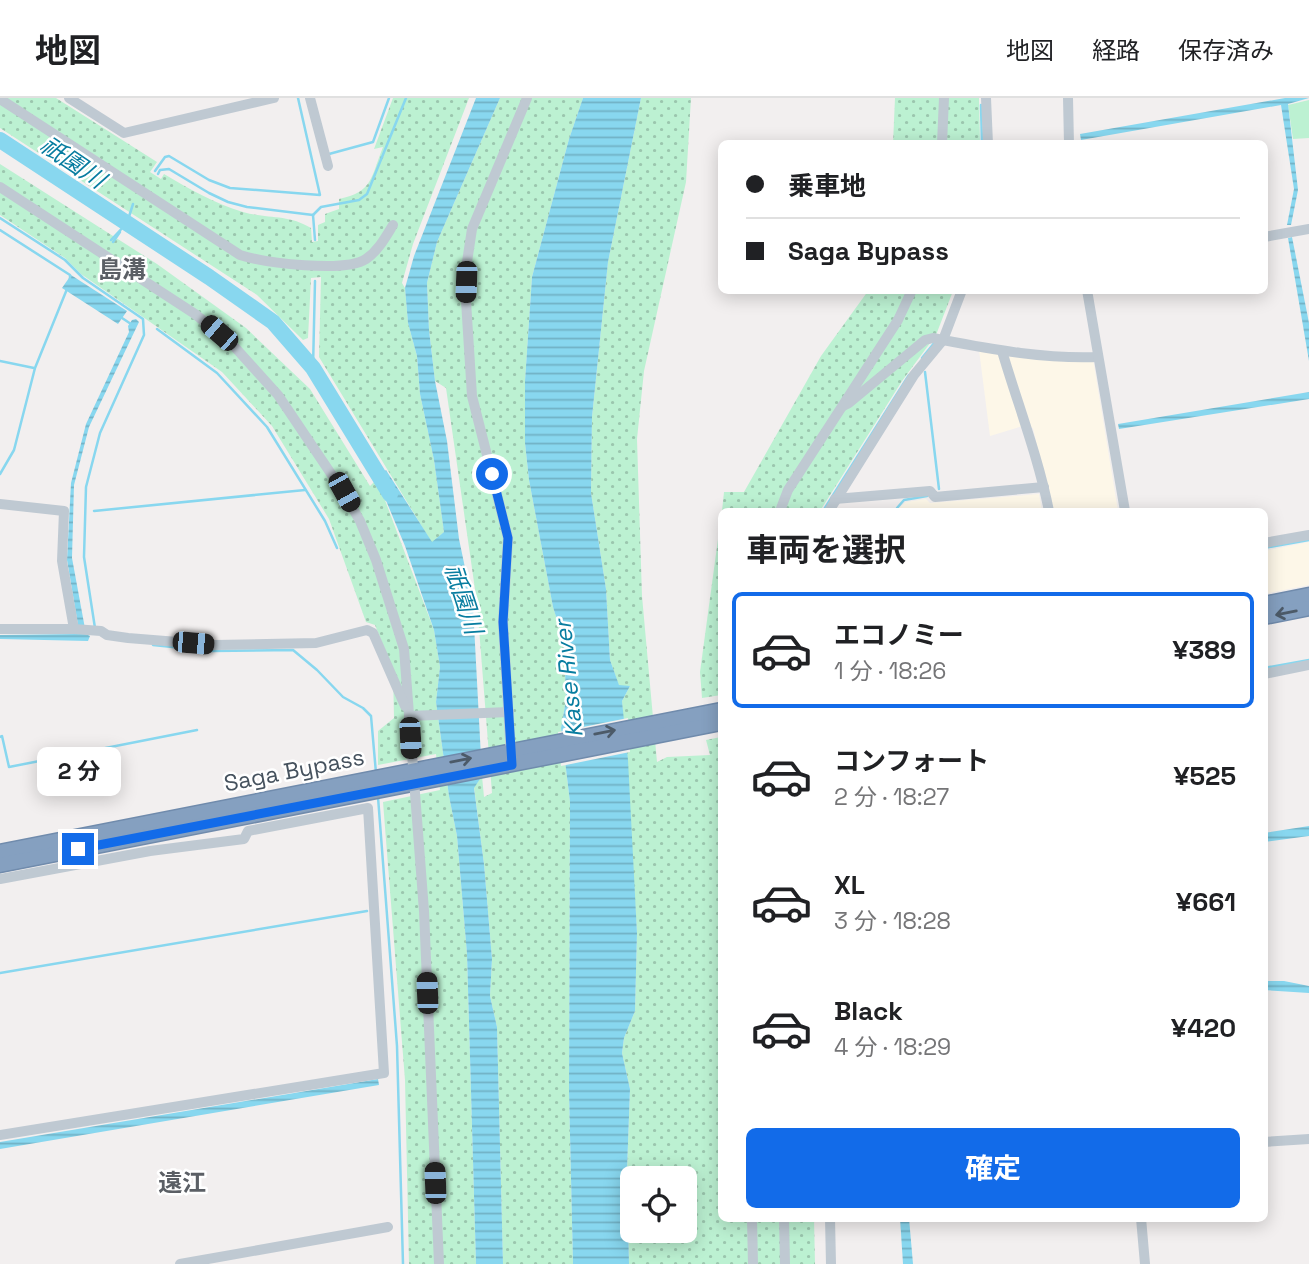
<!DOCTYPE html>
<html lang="ja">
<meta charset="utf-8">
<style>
:root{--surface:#fff;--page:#f6f6f6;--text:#202124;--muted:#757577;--line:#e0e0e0;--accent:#126be9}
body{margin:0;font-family:"Space Grotesk","Noto Sans JP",sans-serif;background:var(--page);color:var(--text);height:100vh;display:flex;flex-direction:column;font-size:26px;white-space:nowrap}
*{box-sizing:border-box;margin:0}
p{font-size:23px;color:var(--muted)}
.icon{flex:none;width:38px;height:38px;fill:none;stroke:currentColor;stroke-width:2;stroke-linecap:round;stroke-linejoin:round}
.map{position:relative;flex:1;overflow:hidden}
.sheet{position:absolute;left:718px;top:410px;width:550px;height:714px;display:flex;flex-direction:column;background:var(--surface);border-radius:10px;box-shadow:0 4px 18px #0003}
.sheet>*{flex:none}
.guide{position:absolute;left:718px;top:42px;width:550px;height:154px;border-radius:10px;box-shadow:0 4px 18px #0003;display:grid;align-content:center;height:154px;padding:0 28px;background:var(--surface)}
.controls{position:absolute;left:620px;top:1068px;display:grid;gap:14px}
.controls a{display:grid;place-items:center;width:77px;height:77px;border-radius:10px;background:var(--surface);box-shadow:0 4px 18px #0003;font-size:35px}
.end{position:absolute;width:32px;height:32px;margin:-16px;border:9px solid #126be9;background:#fff;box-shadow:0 0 0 4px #fff}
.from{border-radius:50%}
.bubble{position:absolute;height:49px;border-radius:10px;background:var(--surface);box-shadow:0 4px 18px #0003;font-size:23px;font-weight:700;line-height:49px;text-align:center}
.car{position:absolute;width:21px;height:42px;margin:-21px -10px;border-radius:9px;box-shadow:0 0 5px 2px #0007;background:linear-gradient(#222 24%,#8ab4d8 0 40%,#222 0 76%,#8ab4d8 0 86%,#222 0)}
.guide b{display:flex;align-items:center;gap:24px;height:66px;font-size:26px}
.guide b+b{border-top:2px solid var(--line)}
.guide i{width:18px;height:18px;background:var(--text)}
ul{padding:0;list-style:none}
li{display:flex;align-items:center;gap:21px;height:116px;margin:0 14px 10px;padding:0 14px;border:4px solid transparent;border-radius:10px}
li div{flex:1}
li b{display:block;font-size:26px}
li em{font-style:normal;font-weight:700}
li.current{border-color:var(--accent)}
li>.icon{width:63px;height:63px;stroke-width:1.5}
h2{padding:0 28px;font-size:32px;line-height:84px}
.primary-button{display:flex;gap:14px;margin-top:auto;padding:14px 28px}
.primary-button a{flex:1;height:80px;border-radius:10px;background:var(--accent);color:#fff;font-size:28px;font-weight:700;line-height:80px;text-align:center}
header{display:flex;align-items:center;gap:42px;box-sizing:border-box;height:98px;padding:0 35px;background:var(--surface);border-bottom:2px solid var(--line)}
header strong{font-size:33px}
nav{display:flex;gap:38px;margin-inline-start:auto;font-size:24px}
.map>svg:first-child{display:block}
</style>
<header>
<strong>地図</strong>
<nav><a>地図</a><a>経路</a><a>保存済み</a></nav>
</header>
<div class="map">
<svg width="1309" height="1166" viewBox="0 0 1309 1166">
<defs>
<pattern id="grass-dots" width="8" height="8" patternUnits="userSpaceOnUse" patternTransform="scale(1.75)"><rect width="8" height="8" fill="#bcf1d2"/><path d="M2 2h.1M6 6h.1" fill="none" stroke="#9bc6ae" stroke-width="1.8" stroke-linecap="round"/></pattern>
<pattern id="water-rules" width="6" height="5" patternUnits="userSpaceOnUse" patternTransform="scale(1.75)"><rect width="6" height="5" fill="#88d7ef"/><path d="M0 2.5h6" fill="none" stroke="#71b1c5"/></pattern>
</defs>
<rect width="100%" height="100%" fill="#f2efef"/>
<g fill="#fdf7e8">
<polygon points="979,252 1093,261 1118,413 1052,413 1033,330 1023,328 990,338"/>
<polygon points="1039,396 1042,413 900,413 899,410 906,404 926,401 930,405"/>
<polygon points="1309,444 1309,487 1264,496 1264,453"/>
</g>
<g fill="url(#grass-dots)" fill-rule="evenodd">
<path d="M0 0H56L157 64 150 74 161 81 164 76C189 91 214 105 243 114 267 121 288 116 311 130L312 144 318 143V127L325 124V116L339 111V101C373 94 371 79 383 49L374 51 393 0H469L413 146 402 185 405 190 408 225 417 258 420 296 434 362 444 434 432 445 319 259 321 179 311 180 308 240 303 242 257 197 0 30Z"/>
<polygon points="500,0 583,0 569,41 532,179 525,283 525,345 529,382 553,509 564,543 566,602 561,630 570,704 569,994 573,1166 503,1166 497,929 490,898 492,861 484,766 474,689 482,678 484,699 492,695 477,505 446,290 435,283 429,232 427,185 437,144"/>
<path d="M641 0H691L686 84 644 273 637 341 642 498 657 664 667 659 710 657 706 642 721 639V1120H814L815 1166H629L627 1072 630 991 622 955 624 940 635 913 637 835 622 603 630 588H619L610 562 606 491 591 395 592 319 608 164ZM632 1080H684V1132H632Z"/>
<polygon points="895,0 979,0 980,45 893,46"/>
<polygon points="0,66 157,166 246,230 310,291 370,388 377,381 434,532 440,569 436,604 449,698 457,738 467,856 476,1166 409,1166 405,982 383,704 440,692 436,656 378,667 378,633 394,620 393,572 375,527 366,524 329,421 272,328 222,274 81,176 65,160 0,117"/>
<polygon points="868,193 953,193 936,237 902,283 820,413 722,413 724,394 744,394 821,258"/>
<polygon points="721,419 721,597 702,600 700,574"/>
</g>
<polygon fill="#bcf1d2" points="1309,2 1309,40 1293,41 1288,7"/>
<g fill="url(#water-rules)">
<polygon points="476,0 500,0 437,144 427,185 429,232 435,283 447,343 459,441 473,508 482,678 474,690 484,766 492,861 490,898 497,929 503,1166 476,1166 467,856 457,738 449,698 436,604 440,569 434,532 405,448 377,381 386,372 432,444 444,434 434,362 420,296 417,258 408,225 405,190 414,158"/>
<polygon points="583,0 641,0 608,164 592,319 591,395 606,491 610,562 619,587 630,588 622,603 628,662 637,835 635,913 624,940 622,955 630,991 627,1072 629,1166 573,1166 569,994 570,704 561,630 566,602 564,544 553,509 529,382 525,345 525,283 532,179 569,41"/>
<polygon points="1285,0 1309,0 1288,6 1298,92 1291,127 1287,127 1294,91 1281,7 1081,42 1080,36"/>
<polygon points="1292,139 1309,225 1309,263 1288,140"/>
<polygon points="71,177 127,213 118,226 62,190"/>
<polygon points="136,221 139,224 89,329 74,387 72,460 86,536 90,538 88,543 0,541 0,537 77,536 78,527 67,462 71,385 86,326 129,234 128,228 132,222"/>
<polygon points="1309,294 1309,301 1119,331 1118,326"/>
<polygon points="1309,728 1309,738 1264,744 1264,735"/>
<polygon points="1264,883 1284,883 1309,888 1309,895 1264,892"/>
<polygon points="378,981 379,987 0,1051 0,1044"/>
<polygon points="900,1120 909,1120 913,1166 903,1166"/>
</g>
<polygon fill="#f2efef" points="628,620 630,654 561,668 558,634"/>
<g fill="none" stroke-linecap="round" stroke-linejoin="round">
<g stroke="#88d7ef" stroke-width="2.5">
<polyline points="981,7 982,46"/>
<polyline points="1055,46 1064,44"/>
<polyline points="329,56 373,44 389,0"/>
<polyline points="155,73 165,59 169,58 209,82 230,90 320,97 298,0"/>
<polyline points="158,76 160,72 169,71 209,95 228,104 247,109 313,117"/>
<polyline points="313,117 321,109 359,102 367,96 406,0"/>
<polyline points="313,117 315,142"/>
<polyline points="0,120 65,162 83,180 143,221 144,237 100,335 86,389 84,459 95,530"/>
<polyline points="0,132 70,177 70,181"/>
<polyline points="111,142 127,125 133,106"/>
<polyline points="113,144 120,134"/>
<polyline points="119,218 131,226"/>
<polyline points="157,231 217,275 267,329 325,423 337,450"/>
<polyline points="922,260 935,244"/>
<polyline points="0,263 34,270"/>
<polyline points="313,270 315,183"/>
<polyline points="925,274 939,391"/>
<polyline points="0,376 14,352 35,270 67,191"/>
<polyline points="94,413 305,392"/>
<polyline points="823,413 909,277"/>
<polyline points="898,413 897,410 904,402 927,398"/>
<polyline points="1264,450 1309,442"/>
<polyline points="153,547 211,553 293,552 317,572 343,599 363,610 371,618 376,675"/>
<polyline points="1264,570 1309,562"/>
<polyline points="0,639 2,638 9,669 197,632"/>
<polyline points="378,699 397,948 403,1166"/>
<polyline points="0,875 367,813"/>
</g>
<polyline stroke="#88d7ef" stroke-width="16" points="0,42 209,179 273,224 313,270 390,396"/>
<defs>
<g id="highway">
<polyline points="1264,506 1309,497"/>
<polyline points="1264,519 1309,510"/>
<polyline points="0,754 721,612"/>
<polyline points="0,767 721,625"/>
</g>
</defs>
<use href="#highway" stroke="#708bac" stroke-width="17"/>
<g stroke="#bfc9d2" stroke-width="10">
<polyline points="69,0 124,35 274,0"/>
<polyline points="310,0 328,68"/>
<polyline points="986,0 988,46"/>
<polyline points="1068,0 1069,46"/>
<path d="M0 1 240 157C265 165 345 175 366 161 378 153 385 140 393 127"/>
<polyline points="942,46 944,0"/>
<polyline points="0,89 195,216 232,246 278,297 344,395 360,423 376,462 404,551 424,813 439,1166"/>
<polyline points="1264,139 1309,131"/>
<path d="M962 192 943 242C995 252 1046 261 1098 259"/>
<polyline points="1087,192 1125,413"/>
<path d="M1002 253C1018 307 1038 358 1049 413"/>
<polyline points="835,401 930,393 935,399 1044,389"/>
<polyline points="0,406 64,413 62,463 74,531"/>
<polyline points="780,413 788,392 898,222 912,192"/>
<polyline points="829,413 914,277 943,242 933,240 925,242 849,305 843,308"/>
<polyline points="1264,445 1309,437"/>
<polyline points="0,531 74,531 101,533 107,537 128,540 215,547 316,545 367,532 373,535 405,608"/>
<polyline points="1264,576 1309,567"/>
<polyline points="409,618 509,614"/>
<polyline points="511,658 503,524 508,440 472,298 466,203 467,164 472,131 527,0"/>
<polyline points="0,781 150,753 244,741 248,733 368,710 384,975 0,1037"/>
<polyline points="1264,1044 1309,1041"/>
<polyline points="752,1120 753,1166"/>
<polyline points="784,1120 785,1166"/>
<polyline points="830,1120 831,1166"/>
<polyline points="1141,1120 1145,1166"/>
<polyline points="180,1166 388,1129"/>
</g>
<use href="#highway" stroke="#85a0c0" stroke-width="14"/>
</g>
<defs><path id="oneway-shaft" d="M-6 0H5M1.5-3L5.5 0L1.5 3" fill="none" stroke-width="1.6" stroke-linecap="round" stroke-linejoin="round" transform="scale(1.75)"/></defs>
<g stroke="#4c5a68">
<use href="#oneway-shaft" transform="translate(1286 515) rotate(169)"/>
<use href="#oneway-shaft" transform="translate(605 634) rotate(-11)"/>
<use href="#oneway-shaft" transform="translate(461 662) rotate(-11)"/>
</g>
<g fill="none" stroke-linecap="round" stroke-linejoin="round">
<polyline stroke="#126be9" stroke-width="9" points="78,751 512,667 503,524 508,440 492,376"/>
</g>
<g text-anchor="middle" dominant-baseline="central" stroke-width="5" stroke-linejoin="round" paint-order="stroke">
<g font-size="23" fill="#46525e" stroke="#fff">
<text transform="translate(294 672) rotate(-11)">Saga Bypass</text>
</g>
<g font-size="24" font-style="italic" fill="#087da0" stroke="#fff">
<text transform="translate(73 64) rotate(34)">祇園川</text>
<text transform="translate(464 501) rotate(72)">祇園川</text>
<text transform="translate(568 581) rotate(-96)">Kase River</text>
</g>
<g font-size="24" font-weight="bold" fill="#5b5f65" stroke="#fff">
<text x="122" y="171">島溝</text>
<text x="182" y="1084">遠江</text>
</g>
</g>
</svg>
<div class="controls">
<a><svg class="icon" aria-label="locate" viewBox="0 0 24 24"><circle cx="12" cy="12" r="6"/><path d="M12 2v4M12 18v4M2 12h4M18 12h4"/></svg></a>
</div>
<i class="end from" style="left:492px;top:376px"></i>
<i class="end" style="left:78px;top:751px"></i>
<div class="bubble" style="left:37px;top:649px;width:84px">2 分</div>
<i class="car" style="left:466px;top:184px;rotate:182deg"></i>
<i class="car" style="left:219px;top:235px;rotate:311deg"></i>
<i class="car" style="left:344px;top:394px;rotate:151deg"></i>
<i class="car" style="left:193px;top:545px;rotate:95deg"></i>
<i class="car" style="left:410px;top:640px;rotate:177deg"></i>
<i class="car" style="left:427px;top:895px;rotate:358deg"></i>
<i class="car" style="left:435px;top:1085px;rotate:358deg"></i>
<div class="guide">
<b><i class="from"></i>乗車地</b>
<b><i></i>Saga Bypass</b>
</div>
<section class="sheet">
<h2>車両を選択</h2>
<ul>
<li class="current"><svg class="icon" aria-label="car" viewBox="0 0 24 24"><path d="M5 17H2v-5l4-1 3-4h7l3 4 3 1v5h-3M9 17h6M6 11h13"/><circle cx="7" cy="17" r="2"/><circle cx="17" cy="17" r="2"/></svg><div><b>エコノミー</b><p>1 分 · 18:26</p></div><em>¥389</em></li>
<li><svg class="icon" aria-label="car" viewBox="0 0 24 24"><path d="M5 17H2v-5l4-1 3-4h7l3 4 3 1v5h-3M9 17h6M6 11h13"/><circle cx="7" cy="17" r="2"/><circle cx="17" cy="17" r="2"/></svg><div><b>コンフォート</b><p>2 分 · 18:27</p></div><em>¥525</em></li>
<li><svg class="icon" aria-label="car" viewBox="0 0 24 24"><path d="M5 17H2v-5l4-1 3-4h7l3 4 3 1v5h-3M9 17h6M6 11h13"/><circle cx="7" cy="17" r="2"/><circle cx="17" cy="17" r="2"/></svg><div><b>XL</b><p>3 分 · 18:28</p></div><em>¥661</em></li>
<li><svg class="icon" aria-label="car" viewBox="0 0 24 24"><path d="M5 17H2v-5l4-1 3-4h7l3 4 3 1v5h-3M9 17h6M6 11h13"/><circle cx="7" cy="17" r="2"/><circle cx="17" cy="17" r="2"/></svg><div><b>Black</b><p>4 分 · 18:29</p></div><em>¥420</em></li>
</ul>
<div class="primary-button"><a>確定</a></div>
</section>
</div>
